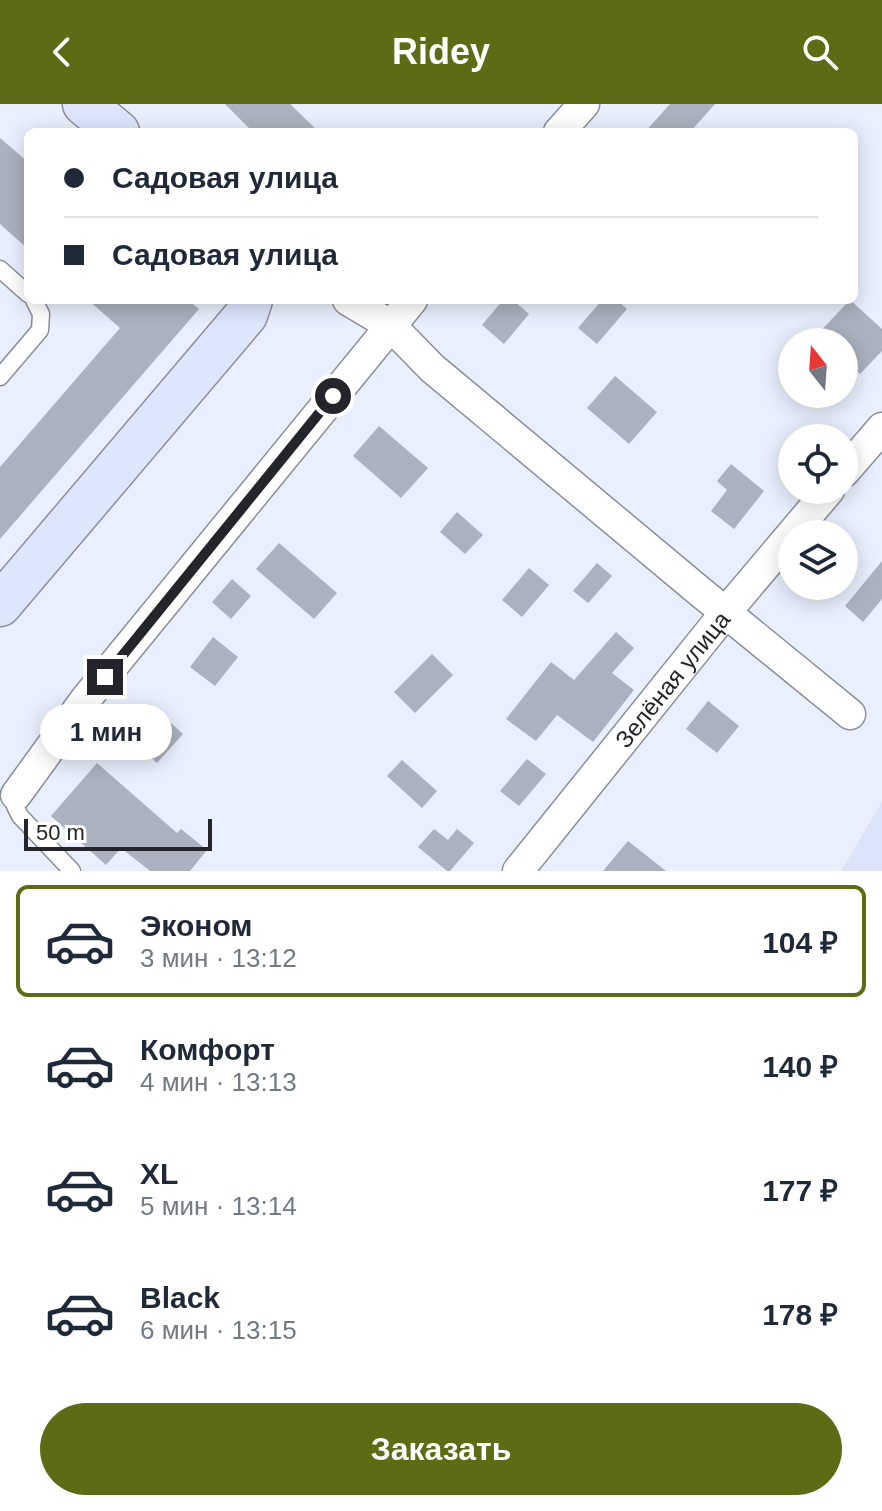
<!DOCTYPE html>
<html lang="ru">
<meta charset="utf-8">
<style>
:root{--surface:#fff;--page:#f6f6f7;--text:#1f2937;--muted:#747a83;--line:#e0e1e3;--accent:#5d6b15}
body{margin:0;font-family:Helvetica,sans-serif;background:var(--page);color:var(--text);height:100vh;display:flex;flex-direction:column;font-size:30px;white-space:nowrap}
*{box-sizing:border-box;margin:0}
p{font-size:26px;color:var(--muted)}
.icon{flex:none;width:44px;height:44px;fill:none;stroke:currentColor;stroke-width:2;stroke-linecap:round;stroke-linejoin:round}
.map{position:relative;height:767px;overflow:hidden}
.panel{display:flex;flex-direction:column;background:var(--surface);flex:1}
.panel>*{flex:none}
.top-card{position:absolute;left:24px;top:24px;width:834px;height:176px;border-radius:12px;box-shadow:0 4px 20px #0003;display:grid;align-content:center;height:176px;padding:0 40px;background:var(--surface)}
.needle{width:52px;rotate:343deg}
.buttons{position:absolute;left:778px;top:224px;display:grid;gap:16px}
.buttons a{display:grid;place-items:center;width:80px;height:80px;border-radius:50%;background:var(--surface);box-shadow:0 4px 20px #0003;font-size:40px}
.scale{position:absolute;left:24px;bottom:20px;width:188px;box-sizing:border-box;padding-left:8px;border:4px solid #23252a;border-top:0;font-size:22px;line-height:28px;white-space:nowrap;color:#23252a;-webkit-text-stroke:6px #fff;paint-order:stroke}
.end{position:absolute;width:36px;height:36px;margin:-18px;border:10px solid #23252a;background:#fff;box-shadow:0 0 0 4px #fff}
.from{border-radius:50%}
.bubble{position:absolute;height:56px;border-radius:28px;background:var(--surface);box-shadow:0 4px 20px #0003;font-size:26px;font-weight:700;line-height:56px;text-align:center}
.top-card b{display:flex;align-items:center;gap:28px;height:76px;font-size:30px}
.top-card b+b{border-top:2px solid var(--line)}
.top-card i{width:20px;height:20px;background:var(--text)}
ul{padding:14px 0 0;list-style:none}
li{display:flex;align-items:center;gap:24px;height:112px;margin:0 16px 12px;padding:0 24px;border:4px solid transparent;border-radius:12px}
li div{flex:1}
li b{display:block;font-size:30px}
li em{font-style:normal;font-weight:700}
li.selected{border-color:var(--accent)}
li>.icon{width:72px;height:72px;stroke-width:1.5}
.action{display:flex;gap:16px;margin-top:auto;padding:16px 40px}
.action a{flex:1;height:92px;border-radius:48px;background:var(--accent);color:#fff;font-size:32px;font-weight:700;line-height:92px;text-align:center}
header{display:flex;justify-content:space-between;align-items:center;height:104px;padding:0 40px;background:var(--accent);color:#fff;font-size:36px;font-weight:700}
.map>svg:first-child{display:block}
</style>
<header><svg class="icon" aria-label="back" viewBox="0 0 24 24"><path d="M15 5l-7 7 7 7"/></svg>Ridey<svg class="icon" aria-label="search" viewBox="0 0 24 24"><circle cx="10" cy="10" r="6"/><path d="M15 15l6 6"/></svg></header>
<div class="map">
<svg width="882" height="767" viewBox="0 0 882 767">
<rect width="100%" height="100%" fill="#e9effd"/>
<polygon fill="#dae3f7" points="882,698 882,767 841,767"/>
<g fill="#acb1bf">
<polygon points="225,0 290,0 319,28 253,28"/>
<polygon points="670,0 715,0 690,28 645,28"/>
<polygon points="0,34 28,58 28,145 0,120"/>
<polygon points="88,196 188,196 199,205 0,435 0,363 120,224"/>
<polygon points="503,196 513,196 529,210 504,240 482,221"/>
<polygon points="602,196 617,196 627,205 597,240 578,224"/>
<polygon points="850,196 882,225 882,247 860,270 844,255 844,238 810,238"/>
<polygon points="615,272 657,308 629,340 587,304"/>
<polygon points="379,322 428,364 401,394 353,352"/>
<polygon points="731,360 764,387 734,425 711,407 727,386 717,377"/>
<polygon points="457,408 483,431 465,450 440,428"/>
<polygon points="279,439 337,489 314,515 256,465"/>
<polygon points="882,457 882,495 863,518 845,502"/>
<polygon points="597,459 612,472 588,499 573,487"/>
<polygon points="529,464 549,481 522,513 502,496"/>
<polygon points="232,475 251,492 231,515 212,498"/>
<polygon points="616,528 634,544 612,569 634,586 593,638 557,611 536,637 506,615 551,558 574,576"/>
<polygon points="213,533 238,553 215,582 190,563"/>
<polygon points="432,550 453,571 415,609 394,588"/>
<polygon points="708,597 739,622 717,649 686,625"/>
<polygon points="150,600 183,630 157,659 124,628"/>
<polygon points="527,655 546,670 519,702 500,687"/>
<polygon points="402,656 437,687 422,704 387,672"/>
<polygon points="97,659 177,729 181,725 207,746 190,767 150,767 121,744 106,761 51,712"/>
<polygon points="434,725 448,736 457,725 474,739 450,767 447,767 418,743"/>
<polygon points="628,737 666,767 603,767"/>
</g>
<g fill="none" stroke-linecap="round" stroke-linejoin="round">
<defs>
<g id="service">
<polyline points="0,165 28,190"/>
<polyline points="0,273 40,226 41,210 34,196"/>
<polyline points="16,691 15,702 20,712 72,767"/>
</g>
<g id="minor">
<polyline points="559,28 584,0"/>
<polyline points="348,196 390,221 432,264 698,486 850,610"/>
<polyline points="844,368 882,324"/>
<polyline points="16,691 85,596 412,196"/>
<path id="s1" d="M518 767 726 508 829 386"/>
</g>
<g id="secondary">
<polyline points="84,0 118,28"/>
<polyline points="0,501 246,211 251,196"/>
</g>
</defs>
<use href="#service" stroke="#8a8f9c" stroke-width="19"/>
<use href="#minor" stroke="#8a8f9c" stroke-width="33"/>
<use href="#secondary" stroke="#8a8f9c" stroke-width="45"/>
<use href="#service" stroke="#fff" stroke-width="16"/>
<use href="#minor" stroke="#fff" stroke-width="30"/>
<use href="#secondary" stroke="#dee6fd" stroke-width="42"/>
</g>
<g fill="none" stroke-linecap="round" stroke-linejoin="round">
<polyline stroke="#23252a" stroke-width="10" points="105,573 333,292"/>
</g>
<g text-anchor="middle" dominant-baseline="central" stroke-width="8" stroke-linejoin="round" paint-order="stroke">
<g font-size="24" fill="#23252a" stroke="#fff">
<text stroke="none"><textPath href="#s1" startOffset="246">Зелёная улица</textPath></text>
</g>
</g>
</svg>
<div class="buttons">
<a><svg class="needle" viewBox="-14 -14 28 28"><path d="M0-13l5 13h-10z" fill="#e53935"/><path d="M0 13l5-13h-10z" fill="#747a83"/></svg></a>
<a><svg class="icon" aria-label="locate" viewBox="0 0 24 24"><circle cx="12" cy="12" r="6"/><path d="M12 2v4M12 18v4M2 12h4M18 12h4"/></svg></a>
<a><svg class="icon" aria-label="layers" viewBox="0 0 24 24"><path d="M12 4l9 5-9 5-9-5zM3 14l9 5 9-5"/></svg></a>
</div>
<div class="scale">50 m</div>
<i class="end from" style="left:333px;top:292px"></i>
<i class="end" style="left:105px;top:573px"></i>
<div class="bubble" style="left:40px;top:600px;width:132px">1 мин</div>
<div class="top-card">
<b><i class="from"></i>Садовая улица</b>
<b><i></i>Садовая улица</b>
</div>
</div>
<section class="panel">
<ul>
<li class="selected"><svg class="icon" aria-label="car" viewBox="0 0 24 24"><path d="M5 17H2v-5l4-1 3-4h7l3 4 3 1v5h-3M9 17h6M6 11h13"/><circle cx="7" cy="17" r="2"/><circle cx="17" cy="17" r="2"/></svg><div><b>Эконом</b><p>3 мин · 13:12</p></div><em>104 ₽</em></li>
<li><svg class="icon" aria-label="car" viewBox="0 0 24 24"><path d="M5 17H2v-5l4-1 3-4h7l3 4 3 1v5h-3M9 17h6M6 11h13"/><circle cx="7" cy="17" r="2"/><circle cx="17" cy="17" r="2"/></svg><div><b>Комфорт</b><p>4 мин · 13:13</p></div><em>140 ₽</em></li>
<li><svg class="icon" aria-label="car" viewBox="0 0 24 24"><path d="M5 17H2v-5l4-1 3-4h7l3 4 3 1v5h-3M9 17h6M6 11h13"/><circle cx="7" cy="17" r="2"/><circle cx="17" cy="17" r="2"/></svg><div><b>XL</b><p>5 мин · 13:14</p></div><em>177 ₽</em></li>
<li><svg class="icon" aria-label="car" viewBox="0 0 24 24"><path d="M5 17H2v-5l4-1 3-4h7l3 4 3 1v5h-3M9 17h6M6 11h13"/><circle cx="7" cy="17" r="2"/><circle cx="17" cy="17" r="2"/></svg><div><b>Black</b><p>6 мин · 13:15</p></div><em>178 ₽</em></li>
</ul>
<div class="action"><a>Заказать</a></div>
</section>
